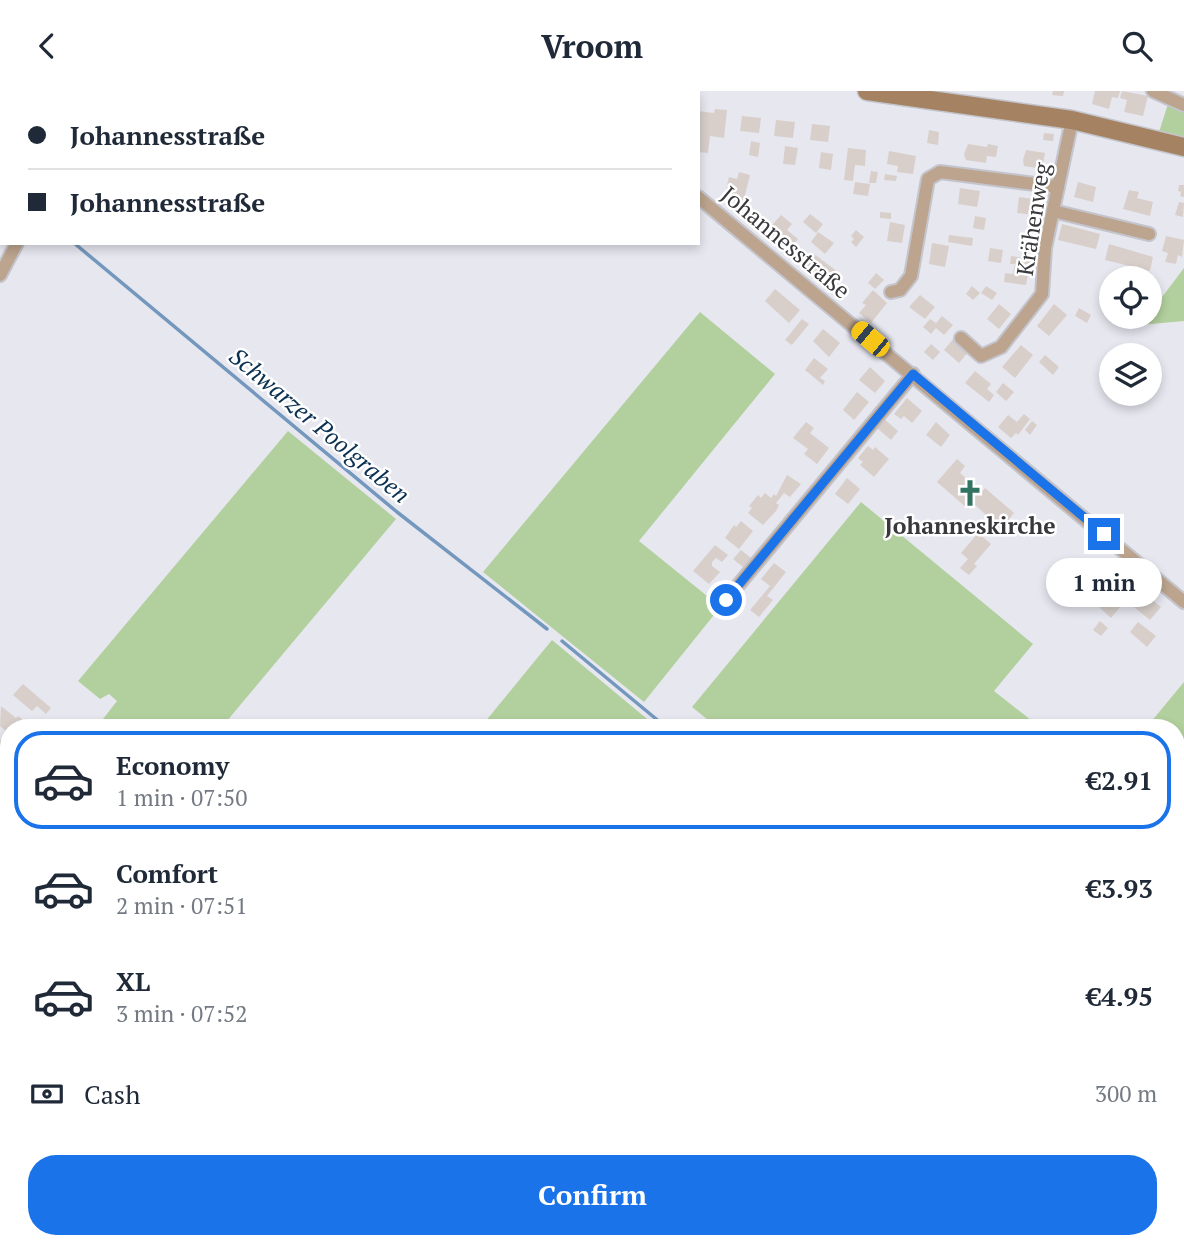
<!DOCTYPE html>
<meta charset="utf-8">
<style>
:root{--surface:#fff;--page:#f6f6f7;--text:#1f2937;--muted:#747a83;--line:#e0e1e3;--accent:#1a73e8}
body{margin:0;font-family:"PT Serif",serif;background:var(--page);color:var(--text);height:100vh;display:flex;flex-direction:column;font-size:26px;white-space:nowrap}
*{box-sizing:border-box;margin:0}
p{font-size:23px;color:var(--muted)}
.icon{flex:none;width:38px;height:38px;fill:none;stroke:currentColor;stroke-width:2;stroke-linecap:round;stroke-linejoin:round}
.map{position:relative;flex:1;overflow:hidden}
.panel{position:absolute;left:0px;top:628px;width:1185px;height:530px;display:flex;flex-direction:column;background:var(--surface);border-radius:28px 28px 0 0;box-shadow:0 4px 10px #0003}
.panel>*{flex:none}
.hud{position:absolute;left:0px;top:0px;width:700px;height:154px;box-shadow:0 4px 10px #0003;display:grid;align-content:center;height:154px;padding:0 28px;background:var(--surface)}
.fabs{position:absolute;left:1099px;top:175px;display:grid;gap:14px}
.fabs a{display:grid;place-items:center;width:63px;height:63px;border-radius:50%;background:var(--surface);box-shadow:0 4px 10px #0003;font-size:35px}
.end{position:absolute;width:32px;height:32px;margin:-16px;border:9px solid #1a73e8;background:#fff;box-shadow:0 0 0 4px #fff}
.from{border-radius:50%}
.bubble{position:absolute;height:49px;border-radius:24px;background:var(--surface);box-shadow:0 4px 10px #0003;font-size:23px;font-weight:600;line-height:49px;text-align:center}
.car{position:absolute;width:21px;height:42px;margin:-21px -10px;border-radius:9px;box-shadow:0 0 5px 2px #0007;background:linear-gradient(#f5c518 24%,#345 0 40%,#f5c518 0 76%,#345 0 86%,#f5c518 0)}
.hud b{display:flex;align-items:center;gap:24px;height:66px;font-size:26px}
.hud b+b{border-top:2px solid var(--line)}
.hud i{width:18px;height:18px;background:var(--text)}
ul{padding:12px 0 0;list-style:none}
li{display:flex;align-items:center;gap:21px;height:98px;margin:0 14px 10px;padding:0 14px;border:4px solid transparent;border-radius:28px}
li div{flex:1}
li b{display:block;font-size:26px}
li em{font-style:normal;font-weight:600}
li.on{border-color:var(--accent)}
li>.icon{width:63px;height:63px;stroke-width:1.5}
.pay{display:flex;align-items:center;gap:18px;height:77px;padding:0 28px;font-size:26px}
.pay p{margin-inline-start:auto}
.cta{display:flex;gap:14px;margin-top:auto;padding:14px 28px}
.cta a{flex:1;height:80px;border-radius:28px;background:var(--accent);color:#fff;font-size:28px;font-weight:600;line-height:80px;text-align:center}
header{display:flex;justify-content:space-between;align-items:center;height:91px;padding:0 28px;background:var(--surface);font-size:32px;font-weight:600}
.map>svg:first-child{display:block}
</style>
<header><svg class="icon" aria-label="back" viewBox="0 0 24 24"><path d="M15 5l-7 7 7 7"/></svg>Vroom<svg class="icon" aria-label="search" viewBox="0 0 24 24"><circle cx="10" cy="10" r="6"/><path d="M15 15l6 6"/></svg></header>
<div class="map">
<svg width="1184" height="1157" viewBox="0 0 1184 1157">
<rect width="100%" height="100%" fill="#e7e7f0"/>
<g fill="#b2d09d">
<polygon points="1168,13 1184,20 1184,48 1159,41"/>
<polygon points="1184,177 1184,230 1140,234 1147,226 1150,226 1150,222"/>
<polygon points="700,221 775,283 639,450 717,513 723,506 726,509 644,611 483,481"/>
<polygon points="288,340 396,428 221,637 96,637 117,610 109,603 100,608 78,590"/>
<polygon points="861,411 1033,553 994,600 1041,637 718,637 692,616"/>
<polygon points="552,549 658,637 480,637"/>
<polygon points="1184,591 1184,793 1176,793 1176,637 1146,637"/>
<polygon points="0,667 9,675 9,895 0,896"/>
</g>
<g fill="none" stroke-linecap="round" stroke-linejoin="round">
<g stroke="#7498bd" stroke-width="3.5">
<polyline points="0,90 2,92"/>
<polyline points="74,152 397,421 547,538"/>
<polyline points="562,550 667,637"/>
<polyline points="904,1150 904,1157"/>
</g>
</g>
<g fill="#d8cfca">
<polygon points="1053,0 1064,0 1063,5 1052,4"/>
<polygon points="1095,0 1120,0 1118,7 1112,6 1109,18 1092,13"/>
<polygon points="1122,0 1148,5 1143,25 1124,21 1127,9 1120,7"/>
<polygon points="715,18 727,19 724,47 710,45 708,62 698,61 698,20 714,22"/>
<polygon points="742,25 761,27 759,42 740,40"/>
<polygon points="776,29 795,31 793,47 774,45"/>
<polygon points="812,33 830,35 828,51 810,49"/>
<polygon points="929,39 939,41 938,54 927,52"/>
<polygon points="1044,42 1054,43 1053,50 1043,49"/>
<polygon points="751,50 760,52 758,66 749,64"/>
<polygon points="968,53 987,56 988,53 998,55 996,66 987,65 986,72 966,69 964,63"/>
<polygon points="785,55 798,57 795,74 783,73"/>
<polygon points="848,57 866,59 865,75 855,74 853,90 844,89"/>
<polygon points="1026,59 1045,62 1042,78 1024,75 1023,69"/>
<polygon points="889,60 916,65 913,83 897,81 898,75 887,73"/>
<polygon points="821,61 833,63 831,79 819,77"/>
<polygon points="871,80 878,81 876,92 869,92"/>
<polygon points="739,81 750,84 743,112 724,107 729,86 737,88"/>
<polygon points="885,83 897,85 896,90 884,89"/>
<polygon points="855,91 870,93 868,105 853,103"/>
<polygon points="1078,91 1096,96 1093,111 1074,106"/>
<polygon points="1179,94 1184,94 1184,106 1180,105 1181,101 1178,100"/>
<polygon points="960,97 980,100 977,116 958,113"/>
<polygon points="1129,99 1139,101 1137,107 1153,111 1150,125 1123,118"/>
<polygon points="1019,106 1039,109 1036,124 1017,122"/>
<polygon points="1179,111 1184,112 1183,126 1175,124"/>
<polygon points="880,121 891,122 891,128 880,127"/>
<polygon points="810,123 823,133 816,142 803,131"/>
<polygon points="781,124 792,133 787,139 798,148 788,161 765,142"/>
<polygon points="975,125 986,127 984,139 973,137"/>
<polygon points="890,131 905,134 902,152 887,150"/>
<polygon points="1062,133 1100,143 1096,158 1058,149"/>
<polygon points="856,139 864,146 856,156 851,151 854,148 851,145"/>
<polygon points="818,141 834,152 825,163 811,151"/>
<polygon points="949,144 973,147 972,155 948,151"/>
<polygon points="1166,145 1184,149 1182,166 1178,164 1176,173 1165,171 1168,162 1162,160"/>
<polygon points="932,152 949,155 945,176 929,173"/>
<polygon points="1109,153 1153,166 1150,180 1105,169"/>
<polygon points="990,157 1003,159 1001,172 988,170"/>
<polygon points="814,163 838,181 827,194 804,175"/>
<polygon points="1011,165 1031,168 1026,194 1004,191 1005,182 1013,183 1015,173 1010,173"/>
<polygon points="876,182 884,189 875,198 868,192"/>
<polygon points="972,195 980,202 973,209 966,203"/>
<polygon points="986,195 997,202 992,209 981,202"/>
<polygon points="775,198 800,219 789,232 765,210"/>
<polygon points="873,199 887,212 871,232 859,222 866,214 862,212"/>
<polygon points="920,204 935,216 925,228 909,216"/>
<polygon points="999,213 1011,223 999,238 987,228"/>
<polygon points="1054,213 1067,224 1049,245 1037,235"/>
<polygon points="1079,217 1091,224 1087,232 1075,225"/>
<polygon points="942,225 953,234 944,244 936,237 931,243 923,236 930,228 936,232"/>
<polygon points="802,228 809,233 792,254 785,249"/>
<polygon points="823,238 840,252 829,266 813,250"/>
<polygon points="954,247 969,260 959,272 944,259"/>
<polygon points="931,253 940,261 933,269 924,261"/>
<polygon points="1021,254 1033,264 1015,287 1002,276"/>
<polygon points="1045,264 1059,276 1053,284 1039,271"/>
<polygon points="814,267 828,278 820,287 825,290 823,294 805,279"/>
<polygon points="870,276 885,290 875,302 859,289"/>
<polygon points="975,280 991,293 987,298 994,304 989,311 965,292"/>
<polygon points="1003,292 1014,301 1006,310 996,301"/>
<polygon points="857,301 869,311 854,329 843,319"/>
<polygon points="907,307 922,320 912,332 904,325 901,328 894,323"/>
<polygon points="1024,323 1030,328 1018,344 1016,342 1011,347 998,336 1008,324 1017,331"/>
<polygon points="884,328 898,340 891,349 877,337"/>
<polygon points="1032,330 1037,334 1030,344 1025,339"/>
<polygon points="806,331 814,337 810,342 829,357 817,373 804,363 808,358 793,347"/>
<polygon points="936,331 950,344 941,356 926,344"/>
<polygon points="868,355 873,359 875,356 889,368 874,386 860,374 863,371 858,367"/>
<polygon points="957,368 965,375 960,382 982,401 985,397 1014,422 1001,438 973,412 968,418 937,391"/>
<polygon points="787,384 801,393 790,406 784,402 776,412 779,414 776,420 763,434 748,422 752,417 749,415 758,404 761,407 765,402 771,407 774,403 776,405"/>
<polygon points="847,387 860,398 848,413 835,403"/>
<polygon points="741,430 753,440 739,458 725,447 734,434 736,436"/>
<polygon points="978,442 991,453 974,473 977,475 969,484 960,477 968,468 961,462"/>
<polygon points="715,454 728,464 722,471 716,467 712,471 712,475 720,481 709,493 693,480"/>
<polygon points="741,459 751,467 743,476 733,468"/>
<polygon points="774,472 786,481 767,505 773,509 759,526 750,519 770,495 761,488"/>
<polygon points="1110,474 1126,487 1115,500 1099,487"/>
<polygon points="1145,503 1161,516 1150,529 1134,516"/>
<polygon points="1107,506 1120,516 1111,527 1099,516"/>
<polygon points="1100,530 1108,537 1101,545 1093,539"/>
<polygon points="1138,531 1156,545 1147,556 1130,541"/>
<polygon points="23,593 51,617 46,623 37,615 32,620 13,604"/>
<polygon points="1,615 16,627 18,625 22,628 20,631 26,635 24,637 9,637 9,643 0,635"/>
</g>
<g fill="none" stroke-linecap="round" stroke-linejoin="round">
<defs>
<g id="street">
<polyline points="571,0 573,2"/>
<polyline points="1153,0 1184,14"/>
<polyline points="98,2 99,0"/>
<polyline points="698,106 1184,511"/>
<polyline points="1053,120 1149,143"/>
<polyline points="0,184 17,152"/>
<polyline points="891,201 900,199 911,185 928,88 940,81 1058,96"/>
<polyline points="961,247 981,265 1001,256 1042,203 1045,157 1072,29"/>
<polyline points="726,509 913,283"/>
<polyline points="0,657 9,664"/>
<polyline points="1176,804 1184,803"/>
<polyline points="0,908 9,908"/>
</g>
<polyline id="secondary" points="867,0 1072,29 1184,56"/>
</defs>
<use href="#street" stroke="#c4c4cc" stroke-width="16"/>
<use href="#secondary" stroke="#c4c4cc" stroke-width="21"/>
<use href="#street" stroke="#bca48e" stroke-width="12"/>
<use href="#secondary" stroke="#a58362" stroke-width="18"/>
</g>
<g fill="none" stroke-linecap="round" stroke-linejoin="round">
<polyline stroke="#1a73e8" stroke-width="9" points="726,509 913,283 1104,443"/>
</g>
<defs>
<symbol id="church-bare" viewBox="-9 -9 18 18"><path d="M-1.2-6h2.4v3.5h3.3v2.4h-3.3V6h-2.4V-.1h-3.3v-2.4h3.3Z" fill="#337361" stroke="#fff" stroke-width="2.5" paint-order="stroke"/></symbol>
</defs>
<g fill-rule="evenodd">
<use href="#church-bare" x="951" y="383" width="38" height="38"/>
</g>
<g text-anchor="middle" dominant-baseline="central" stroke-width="5" stroke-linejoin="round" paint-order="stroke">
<g font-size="23" fill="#39393d" stroke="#fff">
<text transform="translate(1033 128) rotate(-81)">Krähenweg</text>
<text transform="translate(786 151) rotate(40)">Johannesstraße</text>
</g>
<g font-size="23" font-weight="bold" fill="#39393d" stroke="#fff">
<text x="970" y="434">Johanneskirche</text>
</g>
<g font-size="24" font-style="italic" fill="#0b3152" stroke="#fff">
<text transform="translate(320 334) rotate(40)">Schwarzer Poolgraben</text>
</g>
</g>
</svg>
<div class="fabs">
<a><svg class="icon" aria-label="locate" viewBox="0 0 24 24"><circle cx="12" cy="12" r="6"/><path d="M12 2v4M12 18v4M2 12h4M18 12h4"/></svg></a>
<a><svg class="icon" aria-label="layers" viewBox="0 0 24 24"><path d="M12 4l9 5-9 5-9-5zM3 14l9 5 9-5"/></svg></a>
</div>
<i class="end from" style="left:726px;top:509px"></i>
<i class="end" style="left:1104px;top:443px"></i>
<div class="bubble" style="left:1046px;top:467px;width:116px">1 min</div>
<i class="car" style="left:870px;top:248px;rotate:310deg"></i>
<div class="hud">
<b><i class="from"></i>Johannesstraße</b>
<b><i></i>Johannesstraße</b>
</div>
<section class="panel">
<ul>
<li class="on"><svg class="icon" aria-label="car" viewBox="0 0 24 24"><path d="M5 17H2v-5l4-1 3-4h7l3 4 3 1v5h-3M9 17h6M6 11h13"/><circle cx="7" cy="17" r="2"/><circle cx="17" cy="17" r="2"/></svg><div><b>Economy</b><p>1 min · 07:50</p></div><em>€2.91</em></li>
<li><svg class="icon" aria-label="car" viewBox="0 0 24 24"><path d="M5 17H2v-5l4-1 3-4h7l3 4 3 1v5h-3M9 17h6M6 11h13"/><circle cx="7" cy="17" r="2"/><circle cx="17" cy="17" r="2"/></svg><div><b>Comfort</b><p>2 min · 07:51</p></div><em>€3.93</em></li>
<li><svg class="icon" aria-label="car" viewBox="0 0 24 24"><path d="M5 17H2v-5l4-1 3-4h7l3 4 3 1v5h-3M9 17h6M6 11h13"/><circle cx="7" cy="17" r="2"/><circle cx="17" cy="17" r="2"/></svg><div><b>XL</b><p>3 min · 07:52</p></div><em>€4.95</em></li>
</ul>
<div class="pay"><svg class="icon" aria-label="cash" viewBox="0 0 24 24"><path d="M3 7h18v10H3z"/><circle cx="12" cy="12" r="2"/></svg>Cash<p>300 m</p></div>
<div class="cta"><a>Confirm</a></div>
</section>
</div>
